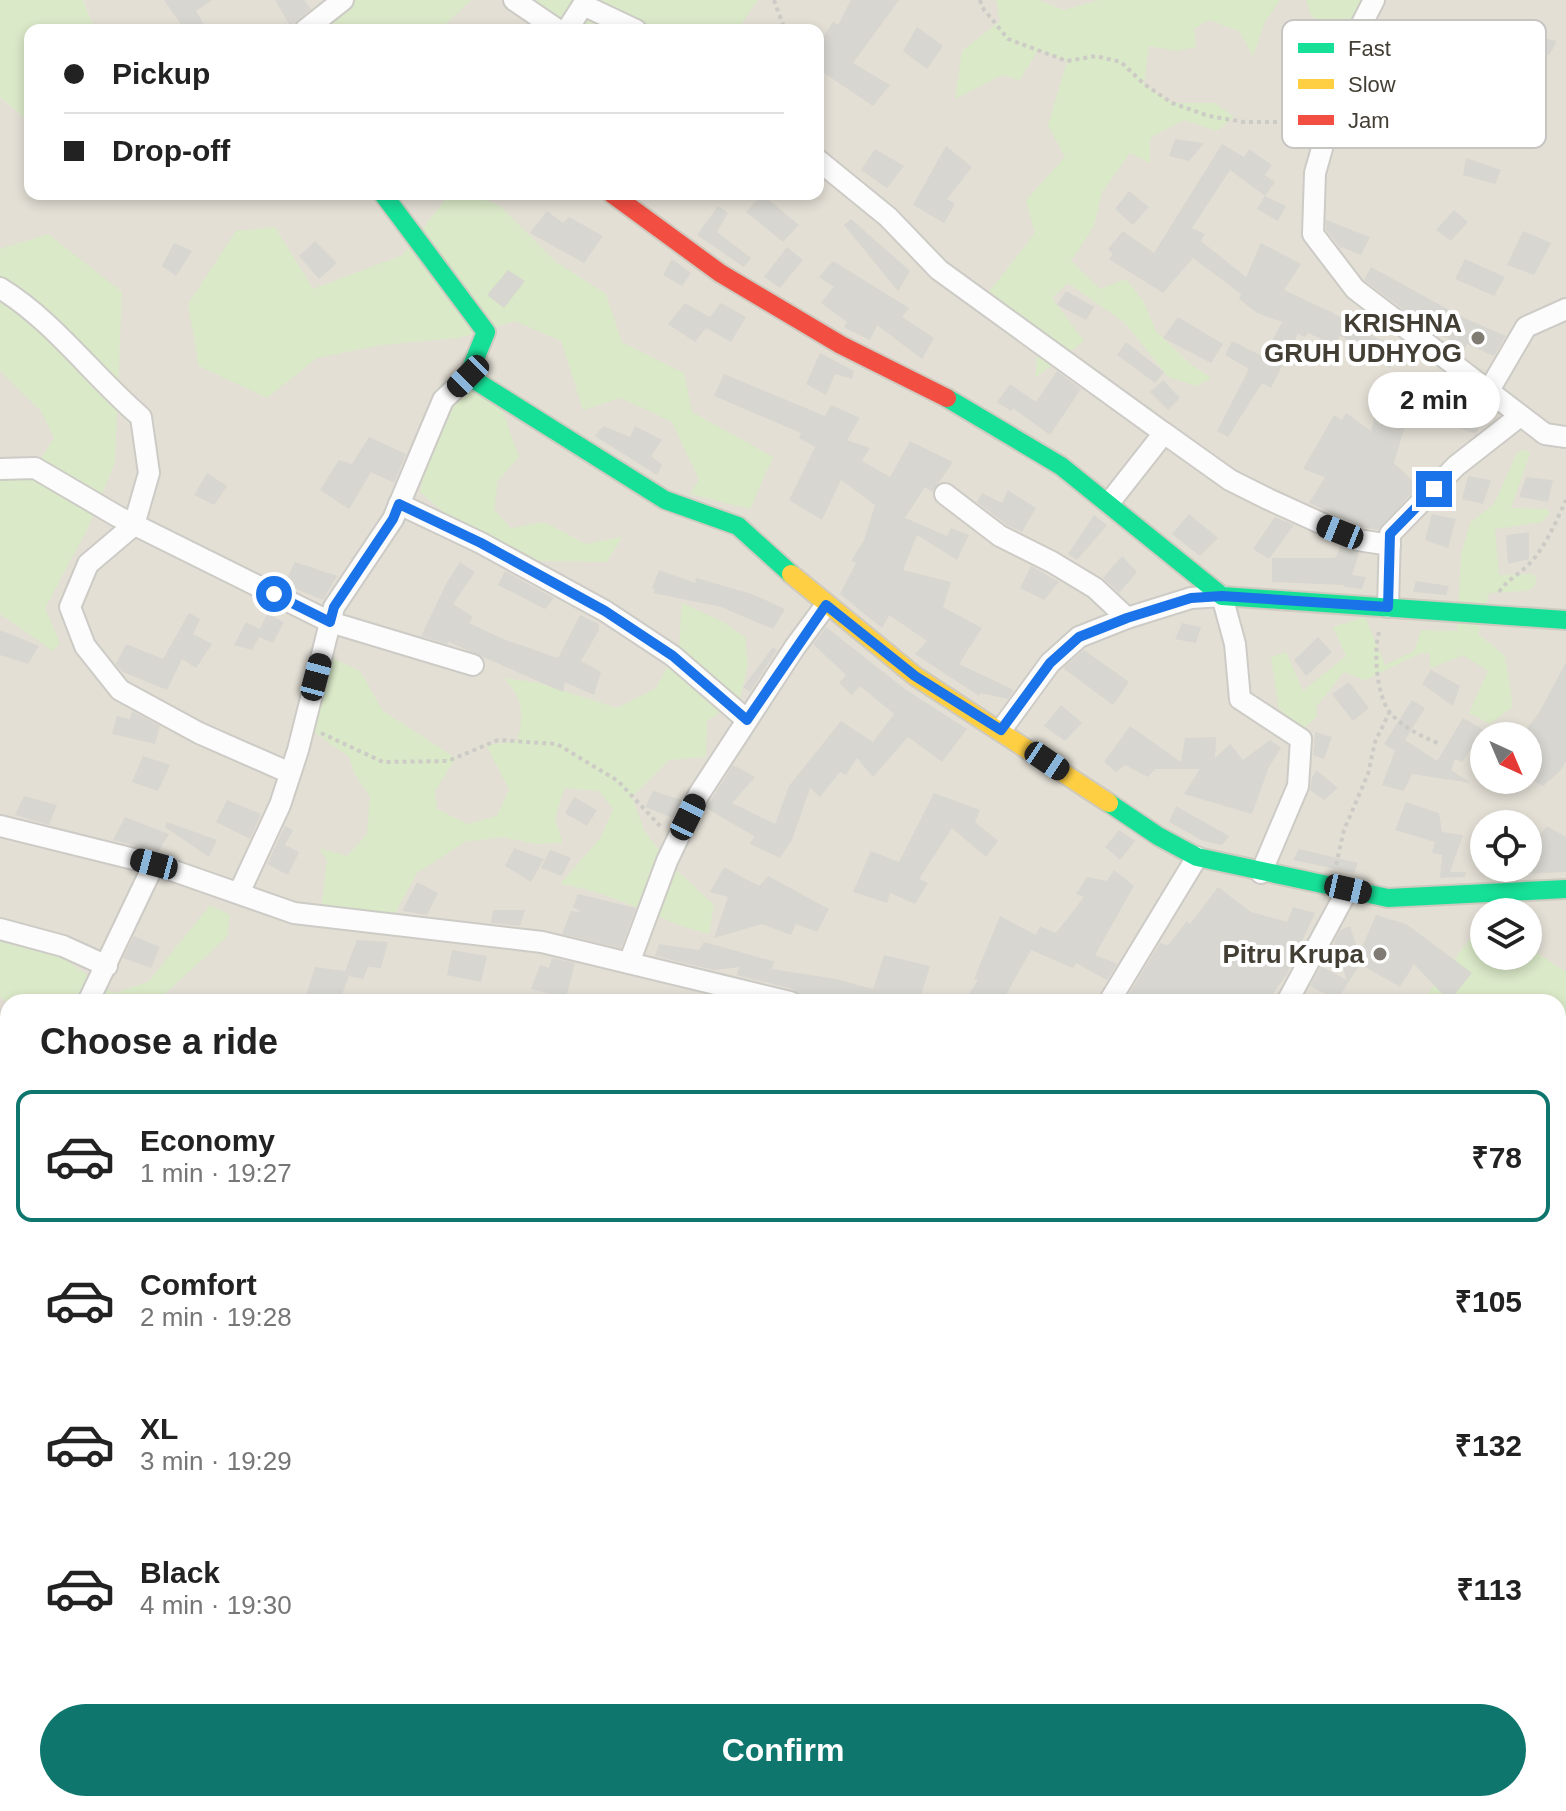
<!DOCTYPE html>
<meta charset="utf-8">
<style>
:root{--surface:#fff;--page:#f2f2f2;--text:#222;--muted:#767676;--line:#e0e0e0;--accent:#0f766e}
body{margin:0;font-family:Helvetica,sans-serif;background:var(--page);color:var(--text);height:100vh;display:flex;flex-direction:column;font-size:30px;white-space:nowrap}
*{box-sizing:border-box;margin:0}
p{font-size:26px;color:var(--muted)}
.icon{flex:none;width:44px;height:44px;fill:none;stroke:currentColor;stroke-width:2;stroke-linecap:round;stroke-linejoin:round}
.map{position:relative;flex:1;overflow:hidden}
.sheet{position:absolute;left:0px;top:994px;width:1566px;height:818px;display:flex;flex-direction:column;background:var(--surface);border-radius:24px 24px 0 0;box-shadow:0 4px 12px #0003}
.sheet>*{flex:none}
.guide{position:absolute;left:24px;top:24px;width:800px;height:176px;border-radius:16px;box-shadow:0 4px 12px #0003;display:grid;align-content:center;height:176px;padding:0 40px;background:var(--surface)}
.needle{width:52px;rotate:136deg}
.fabs{position:absolute;left:1470px;top:722px;display:grid;gap:16px}
.fabs a{display:grid;place-items:center;width:72px;height:72px;border-radius:50%;background:var(--surface);box-shadow:0 4px 12px #0003;font-size:40px}
.end{position:absolute;width:36px;height:36px;margin:-18px;border:10px solid #1a73e8;background:#fff;box-shadow:0 0 0 4px #fff}
.from{border-radius:50%}
.bubble{position:absolute;height:56px;border-radius:28px;background:var(--surface);box-shadow:0 4px 12px #0003;font-size:26px;font-weight:800;line-height:56px;text-align:center}
.car{position:absolute;width:24px;height:48px;margin:-24px -12px;border-radius:10px;box-shadow:0 0 6px 2px #0007;background:linear-gradient(#222 24%,#8ab4d8 0 40%,#222 0 76%,#8ab4d8 0 86%,#222 0)}
.guide b{display:flex;align-items:center;gap:28px;height:76px;font-size:30px}
.guide b+b{border-top:2px solid var(--line)}
.guide i{width:20px;height:20px;background:var(--text)}
ul{padding:0;list-style:none}
li{display:flex;align-items:center;gap:24px;height:132px;margin:0 16px 12px;padding:0 24px;border:4px solid transparent;border-radius:16px}
li div{flex:1}
li b{display:block;font-size:30px}
li em{font-style:normal;font-weight:800}
li.active{border-color:var(--accent)}
li>.icon{width:72px;height:72px;stroke-width:1.5}
h2{padding:0 40px;font-size:36px;line-height:96px}
.cta{display:flex;gap:16px;margin-top:auto;padding:16px 40px}
.cta a{flex:1;height:92px;border-radius:48px;background:var(--accent);color:#fff;font-size:32px;font-weight:800;line-height:92px;text-align:center}
.map>svg:first-child{display:block}
</style>
<div class="map">
<svg width="1566" height="1811" viewBox="0 0 1566 1811">
<rect width="100%" height="100%" fill="#efede8"/>
<path fill="#e3dfd5" fill-rule="evenodd" d="M83 0H1566V1811H1525L1511 1804H1558V1002H8V1804H1077L1071 1811H0V97L30 122V194H818V30H95ZM1484 736H1528V780H1484ZM1484 824H1528V868H1484ZM1484 912H1528V956H1484Z"/>
<g fill="#dae9c8">
<polygon points="0,0 83,0 95,30 30,30 30,122 0,97"/>
<polygon points="343,0 471,0 447,23 427,30 305,30"/>
<polygon points="514,0 758,0 737,30 558,30"/>
<polygon points="996,0 1039,0 1064,10 1100,0 1280,0 1265,22 1253,56 1239,31 1209,20 1194,29 1196,47 1176,51 1149,46 1144,85 1172,103 1215,103 1234,117 1217,131 1184,120 1150,138 1150,163 1130,153 1102,192 1094,226 1071,261 1100,289 1126,279 1143,301 1156,331 1189,363 1211,378 1197,386 1168,377 1125,323 1068,283 1052,298 1084,341 1035,378 1040,329 988,293 1035,233 1026,200 1065,157 1048,126 1067,61 1038,50 1020,80 1002,75 955,99 962,51 1000,21"/>
<polygon points="1306,0 1374,0 1341,56 1327,64 1333,23 1311,17"/>
<polygon points="449,194 473,194 500,206 556,262 606,294 622,342 684,373 692,412 773,457 750,509 690,494 699,480 672,422 621,398 583,410 561,341 515,321 459,338 382,345 317,358 267,398 199,366 188,304 236,231 275,227 313,289 403,255"/>
<polygon points="48,234 122,292 115,463 88,528 45,608 60,643 53,651 0,614 0,469 35,468 54,438 41,411 0,371 0,249"/>
<polygon points="468,376 502,409 519,457 498,481 494,510 511,528 544,522 586,544 622,537 607,562 541,561 481,543 420,492 436,418"/>
<polygon points="1527,450 1530,454 1511,508 1548,509 1549,514 1542,522 1495,529 1499,575 1534,574 1537,580 1534,587 1526,591 1489,593 1478,634 1505,656 1513,706 1490,724 1469,713 1488,671 1463,655 1431,668 1429,653 1419,654 1365,680 1344,672 1316,707 1317,716 1304,729 1279,709 1271,657 1286,652 1303,691 1346,656 1333,627 1365,617 1385,665 1414,651 1421,630 1457,631 1461,555 1470,523 1494,504 1516,455 1520,451"/>
<path d="M682 603 721 621 745 637 748 665 740 699 707 721 706 757 669 760 632 797 644 830 667 861 714 905 709 934C658 921 612 891 560 884L601 837 613 809 599 791 564 788 555 820 563 843 536 844 502 837 465 842 417 873 389 924 321 910 327 860 319 848 347 856 367 834 370 797 354 772 349 757 304 725 322 653 360 671 383 711 456 758 435 791 437 809 467 824 497 816 509 789 486 745 517 741C525 716 523 698 504 678L539 683 617 708 656 688 679 645Z"/>
<polygon points="210,905 230,915 227,937 156,1002 8,1004 0,996 0,940 48,942 73,965 113,993 148,982"/>
<polygon points="1484,921 1484,956 1528,956 1528,947 1566,972 1566,1044 1558,1055 1558,1002 1421,1002"/>
<polygon points="8,1355 8,1729 0,1721 0,1356"/>
<polygon points="80,1804 207,1804 201,1811 72,1811"/>
<polygon points="1077,1804 1511,1804 1525,1811 1071,1811"/>
</g>
<g fill="#d8d6d0">
<polygon points="164,0 212,0 196,11 207,30 185,30"/>
<polygon points="275,0 304,0 311,9 290,26"/>
<polygon points="851,0 899,0 853,63 890,85 873,106 818,69 818,45 833,22 838,25"/>
<polygon points="917,27 943,46 927,69 903,51"/>
<polygon points="1535,36 1557,41 1550,54 1518,68"/>
<polygon points="1175,139 1204,143 1189,161 1169,156"/>
<polygon points="1222,144 1244,157 1249,149 1272,165 1265,175 1275,182 1265,196 1230,170 1192,228 1205,234 1201,241 1246,277 1261,243 1301,264 1284,290 1333,313 1400,351 1390,368 1373,359 1375,355 1340,336 1334,345 1308,333 1305,337 1298,334 1271,388 1262,383 1228,437 1217,431 1249,369 1225,355 1232,341 1264,357 1282,322 1257,313 1239,299 1241,294 1193,258 1163,293 1109,259 1113,254 1108,249 1123,231 1154,253"/>
<polygon points="946,146 972,167 947,199 955,204 944,223 913,205"/>
<polygon points="875,149 904,166 887,188 861,170"/>
<polygon points="1466,158 1501,170 1495,184 1463,175"/>
<polygon points="1129,191 1149,207 1133,225 1115,209"/>
<polygon points="762,194 799,225 783,242 746,212"/>
<polygon points="1265,196 1286,206 1278,221 1257,209"/>
<polygon points="718,206 728,213 717,232 751,258 744,267 697,235"/>
<polygon points="1454,210 1468,222 1451,241 1436,230"/>
<polygon points="547,211 563,223 569,217 603,236 584,263 530,233"/>
<polygon points="851,219 910,271 898,291 844,225"/>
<polygon points="1326,220 1370,237 1361,255 1342,247 1341,249 1326,230"/>
<polygon points="1523,231 1551,243 1534,275 1507,265"/>
<polygon points="315,241 337,263 319,279 299,256"/>
<polygon points="174,243 192,251 176,276 162,266"/>
<polygon points="787,247 803,260 780,288 764,277"/>
<polygon points="672,259 691,273 682,286 663,275"/>
<polygon points="1465,259 1505,277 1494,296 1455,279"/>
<polygon points="833,261 909,308 902,317 934,338 922,359 877,325 870,340 849,330 844,327 847,322 821,303 834,287 819,277"/>
<polygon points="1371,267 1462,317 1506,336 1494,356 1467,344 1464,350 1448,343 1450,339 1432,332 1432,327 1421,323 1364,280"/>
<polygon points="508,270 525,281 504,308 487,295"/>
<polygon points="1066,291 1094,307 1086,320 1057,305"/>
<polygon points="685,303 710,317 721,303 746,317 731,342 706,328 695,342 668,324"/>
<polygon points="1178,317 1223,344 1211,363 1163,338"/>
<polygon points="1126,342 1164,372 1155,383 1117,355"/>
<polygon points="820,353 854,371 852,379 835,374 826,395 806,384"/>
<polygon points="1057,371 1081,389 1050,435 1013,408 1011,411 997,402 1010,384 1036,402"/>
<polygon points="724,374 825,416 831,405 860,418 847,440 870,448 862,461 890,477 910,441 953,462 932,492 925,487 905,518 947,536 951,528 969,535 957,560 917,535 903,570 951,582 943,607 982,628 959,664 1014,690 1008,699 980,693 979,696 915,654 927,641 889,615 882,628 840,594 856,563 851,561 864,540 875,505 841,480 822,520 789,500 815,447 799,438 801,433 714,396"/>
<polygon points="1163,380 1180,398 1168,410 1150,392"/>
<polygon points="1400,382 1431,390 1486,410 1476,434 1422,415 1418,424 1406,422 1394,463 1418,486 1378,530 1362,527 1309,503 1325,477 1303,469 1334,415 1342,420 1346,413 1371,431 1375,414 1386,417"/>
<polygon points="603,426 630,437 635,426 662,440 651,456 662,465 657,475 595,436"/>
<polygon points="369,437 406,454 394,483 371,472 349,509 320,490 339,460 352,464"/>
<polygon points="207,473 227,486 214,505 194,495"/>
<polygon points="1468,476 1491,480 1483,504 1462,499"/>
<polygon points="1526,477 1553,480 1548,502 1519,497"/>
<polygon points="1008,490 1036,508 1022,532 1007,525 977,502 982,493 1002,503"/>
<polygon points="1189,514 1218,538 1200,556 1172,534"/>
<polygon points="1432,514 1456,519 1448,548 1425,540"/>
<polygon points="1094,515 1107,525 1077,560 1068,554"/>
<polygon points="1275,517 1294,525 1269,559 1253,549"/>
<polygon points="1529,532 1529,559 1508,564 1506,535"/>
<polygon points="1341,546 1359,553 1352,575 1366,577 1362,589 1344,587 1345,585 1272,582 1272,558 1335,558"/>
<polygon points="1122,556 1137,572 1119,593 1103,578"/>
<polygon points="295,562 337,576 323,600 284,584"/>
<polygon points="460,562 475,572 453,604 473,617 469,623 503,639 558,658 580,615 599,624 599,630 581,661 601,672 594,695 565,682 563,692 449,642 447,644 421,636 447,582"/>
<polygon points="1031,566 1059,582 1044,600 1020,588"/>
<polygon points="659,570 695,583 696,578 752,594 785,609 773,629 721,607 653,593 655,590 652,588"/>
<polygon points="505,571 554,598 545,609 498,585"/>
<polygon points="1416,581 1449,586 1446,595 1413,592"/>
<polygon points="189,613 200,619 193,634 212,644 196,668 182,659 167,690 123,672 116,664 126,644 163,659"/>
<polygon points="267,614 284,622 273,643 259,637 252,650 234,645 246,622 260,629"/>
<polygon points="1182,623 1201,627 1196,643 1175,639"/>
<polygon points="826,627 905,689 967,729 942,762 908,737 873,777 857,758 846,775 840,772 820,797 810,788 792,840 780,858 750,844 754,836 706,808 733,765 755,777 732,803 775,824 789,786 841,721 873,742 894,714 860,686 852,695 839,683 846,675 813,644"/>
<polygon points="0,630 39,646 28,664 0,655"/>
<polygon points="1318,637 1332,652 1306,676 1294,660"/>
<polygon points="773,647 777,650 750,692 743,687"/>
<polygon points="1084,650 1129,682 1113,705 1063,668"/>
<polygon points="1566,662 1566,762 1559,772 1543,786 1528,778 1528,727 1539,713"/>
<polygon points="1431,670 1460,686 1453,706 1422,684"/>
<polygon points="1349,682 1369,708 1353,721 1332,694"/>
<polygon points="1412,700 1425,708 1405,740 1437,761 1463,718 1484,730 1462,762 1455,759 1451,770 1471,783 1412,774 1404,791 1382,785 1395,751 1384,744"/>
<polygon points="1061,705 1082,723 1065,741 1044,726"/>
<polygon points="132,711 160,726 155,744 112,734 117,716 130,719"/>
<polygon points="1130,726 1181,762 1185,738 1216,737 1215,758 1230,744 1243,760 1270,740 1281,748 1269,767 1252,814 1184,794 1200,769 1155,769 1148,777 1125,765 1116,772 1104,762"/>
<polygon points="1315,732 1332,737 1324,759 1313,755"/>
<polygon points="143,756 170,765 158,791 132,782"/>
<polygon points="1316,770 1338,788 1324,800 1310,790 1312,778"/>
<polygon points="653,791 682,800 673,818 645,807"/>
<polygon points="934,793 980,810 975,822 998,841 986,857 952,828 919,879 928,883 915,904 890,893 887,903 853,892 871,851 899,862"/>
<polygon points="24,796 57,805 49,825 15,815"/>
<polygon points="574,797 597,810 587,826 565,813"/>
<polygon points="227,800 261,814 250,839 216,822"/>
<polygon points="1406,802 1439,813 1442,832 1463,835 1450,872 1466,872 1465,877 1440,878 1442,855 1432,853 1435,842 1395,830"/>
<polygon points="1176,806 1229,836 1222,845 1203,841 1169,822"/>
<polygon points="125,817 169,834 158,852 113,840"/>
<polygon points="167,822 217,840 209,857 165,827"/>
<polygon points="285,826 293,830 285,845 299,852 288,875 267,864"/>
<polygon points="1547,826 1566,837 1566,872 1518,874 1522,868 1528,868 1528,838 1534,828 1541,834"/>
<polygon points="1119,830 1135,841 1120,860 1105,847"/>
<polygon points="514,848 544,859 531,882 505,866"/>
<polygon points="1299,849 1358,863 1354,873 1293,860"/>
<polygon points="550,850 571,858 562,876 541,868"/>
<polygon points="724,867 759,886 768,876 829,909 817,932 796,924 791,935 762,924 714,938 728,897 710,892"/>
<polygon points="1114,870 1134,886 1095,955 1117,964 1107,980 1076,963 1073,968 1031,950 1002,1002 964,1002 978,980 974,979 1000,916 1036,935 1040,926 1056,933 1084,897 1076,894 1087,877 1107,881"/>
<polygon points="417,882 438,893 427,915 402,911"/>
<polygon points="1218,887 1251,912 1287,922 1293,907 1315,913 1287,974 1267,1002 1124,1002 1160,943 1168,945 1187,921 1190,924"/>
<polygon points="578,894 636,908 621,948 562,934 571,911 581,912 573,907"/>
<polygon points="493,910 525,910 520,926 491,923"/>
<polygon points="1376,915 1406,924 1472,973 1449,1001 1414,964 1400,987 1360,964 1337,1000 1310,986 1321,966 1347,980 1334,942 1340,930 1350,926 1359,954"/>
<polygon points="134,936 160,947 151,968 123,958"/>
<polygon points="357,940 388,942 381,968 368,967 363,979 349,976 339,1002 304,1002 315,967 345,971"/>
<polygon points="704,942 776,962 774,962 772,969 836,979 873,989 884,955 930,966 919,1002 844,1002 809,995 806,1002 793,989 736,975 740,967 714,970 655,956 659,944 699,950"/>
<polygon points="452,950 487,956 481,982 447,975"/>
<polygon points="552,958 575,963 566,998 531,989 540,965 549,968"/>
</g>
<g fill="none" stroke-linecap="round" stroke-linejoin="round">
<defs>
<g id="street">
<polyline points="514,0 558,30"/>
<polyline points="1374,0 1352,43 1315,173 1313,234 1355,289 1545,434 1566,437"/>
<polyline points="305,30 343,0"/>
<polyline points="567,30 583,5 636,30"/>
<polyline points="818,160 888,217 939,270 1164,433 1109,503"/>
<path d="M0 288C54 321 93 376 141 417L149 473 134 525 88 564 70 607 85 646 120 690 199 733 290 773"/>
<polyline points="1488,392 1526,327 1566,309"/>
<polyline points="1164,433 1230,480 1268,499 1358,540 1390,545"/>
<polyline points="0,469 35,468 117,516 330,622 473,665"/>
<polyline points="945,494 1000,536 1052,562 1095,588 1127,618 1191,598 1222,596 1235,644 1240,699 1301,739 1298,786 1261,873"/>
<polyline points="399,504 481,543 605,611 673,656 747,720"/>
<polyline points="1388,607 1390,534 1456,466 1520,416"/>
<polyline points="1001,730 1050,663 1079,637 1127,618"/>
<polyline points="0,826 154,864 294,913 542,942 790,1002"/>
<polyline points="239,893 280,805 298,750 334,607 393,519 443,400 468,376"/>
<polyline points="0,929 63,946 107,966"/>
<polyline points="629,963 667,861 699,794 795,647 826,605"/>
<polyline points="88,1002 154,864"/>
<polyline points="1109,1002 1197,857"/>
<polyline points="1287,1002 1348,889"/>
<polyline points="0,1103 8,1088"/>
<polyline points="1558,1367 1566,1371"/>
<polyline points="1558,1504 1566,1508"/>
<polyline points="1558,1638 1566,1642"/>
<polyline points="511,1804 526,1811"/>
<polyline points="409,1811 411,1804"/>
</g>
<g id="fast">
<polyline points="383,194 486,332 468,376 665,500 738,526 791,574"/>
<polyline points="947,398 1061,466 1222,596 1566,620"/>
<polyline points="1109,803 1158,836 1197,857 1388,898 1566,889"/>
<polyline points="1558,1105 1566,1095"/>
<polyline points="1558,1799 1566,1803"/>
</g>
<g id="slow">
<polyline points="791,574 915,676 1109,803"/>
<polyline points="1020,1811 1025,1804"/>
</g>
<polyline id="jam" points="612,194 720,273 841,345 947,398"/>
</defs>
<use href="#street" stroke="#cdcbc6" stroke-width="24"/>
<use href="#fast" stroke="#cecabf" stroke-width="22"/>
<use href="#slow" stroke="#cecabf" stroke-width="22"/>
<use href="#jam" stroke="#cecabf" stroke-width="22"/>
<g stroke="#cdcbc6" stroke-width="4" stroke-dasharray="4 4" stroke-linecap="butt">
<polyline points="774,0 785,30"/>
<polyline points="980,0 982,7 1008,39 1067,61 1096,56 1121,62 1144,84 1172,103 1209,116 1244,122 1311,122"/>
<path d="M1499 592C1507 580 1517 576 1527 566 1544 550 1556 522 1566 500"/>
<path d="M1379 632C1373 652 1377 700 1392 715 1406 729 1423 737 1440 744"/>
<polyline points="321,733 383,762 448,761 498,740 557,744 618,781 662,828"/>
<polyline points="1336,865 1344,830 1368,774 1375,742 1389,713"/>
<polyline points="0,1021 8,1025"/>
<polyline points="0,1228 8,1233"/>
<polyline points="0,1306 8,1304"/>
<polyline points="45,1811 59,1804"/>
</g>
<use href="#street" stroke="#fdfcfc" stroke-width="20"/>
<use href="#fast" stroke="#16e098" stroke-width="18"/>
<use href="#slow" stroke="#ffcf43" stroke-width="18"/>
<use href="#jam" stroke="#f24e42" stroke-width="18"/>
</g>
<g fill="none" stroke-linecap="round" stroke-linejoin="round">
<polyline stroke="#1a73e8" stroke-width="10" points="274,594 330,622 334,607 393,519 399,504 481,543 605,611 673,656 747,720 826,605 915,676 1001,730 1050,663 1079,637 1127,618 1191,598 1222,596 1388,607 1390,534 1434,489"/>
</g>
<g fill="#807c74" stroke="#fff" stroke-width="3">
<circle cx="1478" cy="338" r="8"/>
<circle cx="1380" cy="954" r="8"/>
</g>
<g text-anchor="middle" dominant-baseline="central" stroke-width="8" stroke-linejoin="round" paint-order="stroke">
<g font-size="26" font-weight="bold" fill="#443f35" stroke="#fff" text-anchor="end">
<text x="1462" y="323">KRISHNA<tspan x="1462" dy="30">GRUH UDHYOG</tspan></text>
<text x="1364" y="954">Pitru Krupa</text>
</g>
</g>
<rect x="1282" y="20" width="264" height="128" rx="12" fill="#fff" stroke="#c7c5c2" stroke-width="2"/>
<rect x="1298" y="43" width="36" height="10" fill="#16e098"/>
<rect x="1298" y="79" width="36" height="10" fill="#ffcf43"/>
<rect x="1298" y="115" width="36" height="10" fill="#f24e42"/>
<g font-size="22" fill="#443f35">
<text x="1348" y="56">Fast</text>
<text x="1348" y="92">Slow</text>
<text x="1348" y="128">Jam</text>
</g>
</svg>
<div class="fabs">
<a><svg class="needle" viewBox="-14 -14 28 28"><path d="M0-13l5 13h-10z" fill="#e53935"/><path d="M0 13l5-13h-10z" fill="#767676"/></svg></a>
<a><svg class="icon" aria-label="locate" viewBox="0 0 24 24"><circle cx="12" cy="12" r="6"/><path d="M12 2v4M12 18v4M2 12h4M18 12h4"/></svg></a>
<a><svg class="icon" aria-label="layers" viewBox="0 0 24 24"><path d="M12 4l9 5-9 5-9-5zM3 14l9 5 9-5"/></svg></a>
</div>
<i class="end from" style="left:274px;top:594px"></i>
<i class="end" style="left:1434px;top:489px"></i>
<div class="bubble" style="left:1368px;top:372px;width:132px">2 min</div>
<i class="car" style="left:468px;top:376px;rotate:225deg"></i>
<i class="car" style="left:1340px;top:532px;rotate:292deg"></i>
<i class="car" style="left:316px;top:677px;rotate:15deg"></i>
<i class="car" style="left:1047px;top:761px;rotate:124deg"></i>
<i class="car" style="left:688px;top:817px;rotate:26deg"></i>
<i class="car" style="left:154px;top:864px;rotate:285deg"></i>
<i class="car" style="left:1348px;top:889px;rotate:103deg"></i>
<div class="guide">
<b><i class="from"></i>Pickup</b>
<b><i></i>Drop-off</b>
</div>
<section class="sheet">
<h2>Choose a ride</h2>
<ul>
<li class="active"><svg class="icon" aria-label="car" viewBox="0 0 24 24"><path d="M5 17H2v-5l4-1 3-4h7l3 4 3 1v5h-3M9 17h6M6 11h13"/><circle cx="7" cy="17" r="2"/><circle cx="17" cy="17" r="2"/></svg><div><b>Economy</b><p>1 min · 19:27</p></div><em>₹78</em></li>
<li><svg class="icon" aria-label="car" viewBox="0 0 24 24"><path d="M5 17H2v-5l4-1 3-4h7l3 4 3 1v5h-3M9 17h6M6 11h13"/><circle cx="7" cy="17" r="2"/><circle cx="17" cy="17" r="2"/></svg><div><b>Comfort</b><p>2 min · 19:28</p></div><em>₹105</em></li>
<li><svg class="icon" aria-label="car" viewBox="0 0 24 24"><path d="M5 17H2v-5l4-1 3-4h7l3 4 3 1v5h-3M9 17h6M6 11h13"/><circle cx="7" cy="17" r="2"/><circle cx="17" cy="17" r="2"/></svg><div><b>XL</b><p>3 min · 19:29</p></div><em>₹132</em></li>
<li><svg class="icon" aria-label="car" viewBox="0 0 24 24"><path d="M5 17H2v-5l4-1 3-4h7l3 4 3 1v5h-3M9 17h6M6 11h13"/><circle cx="7" cy="17" r="2"/><circle cx="17" cy="17" r="2"/></svg><div><b>Black</b><p>4 min · 19:30</p></div><em>₹113</em></li>
</ul>
<div class="cta"><a>Confirm</a></div>
</section>
</div>
